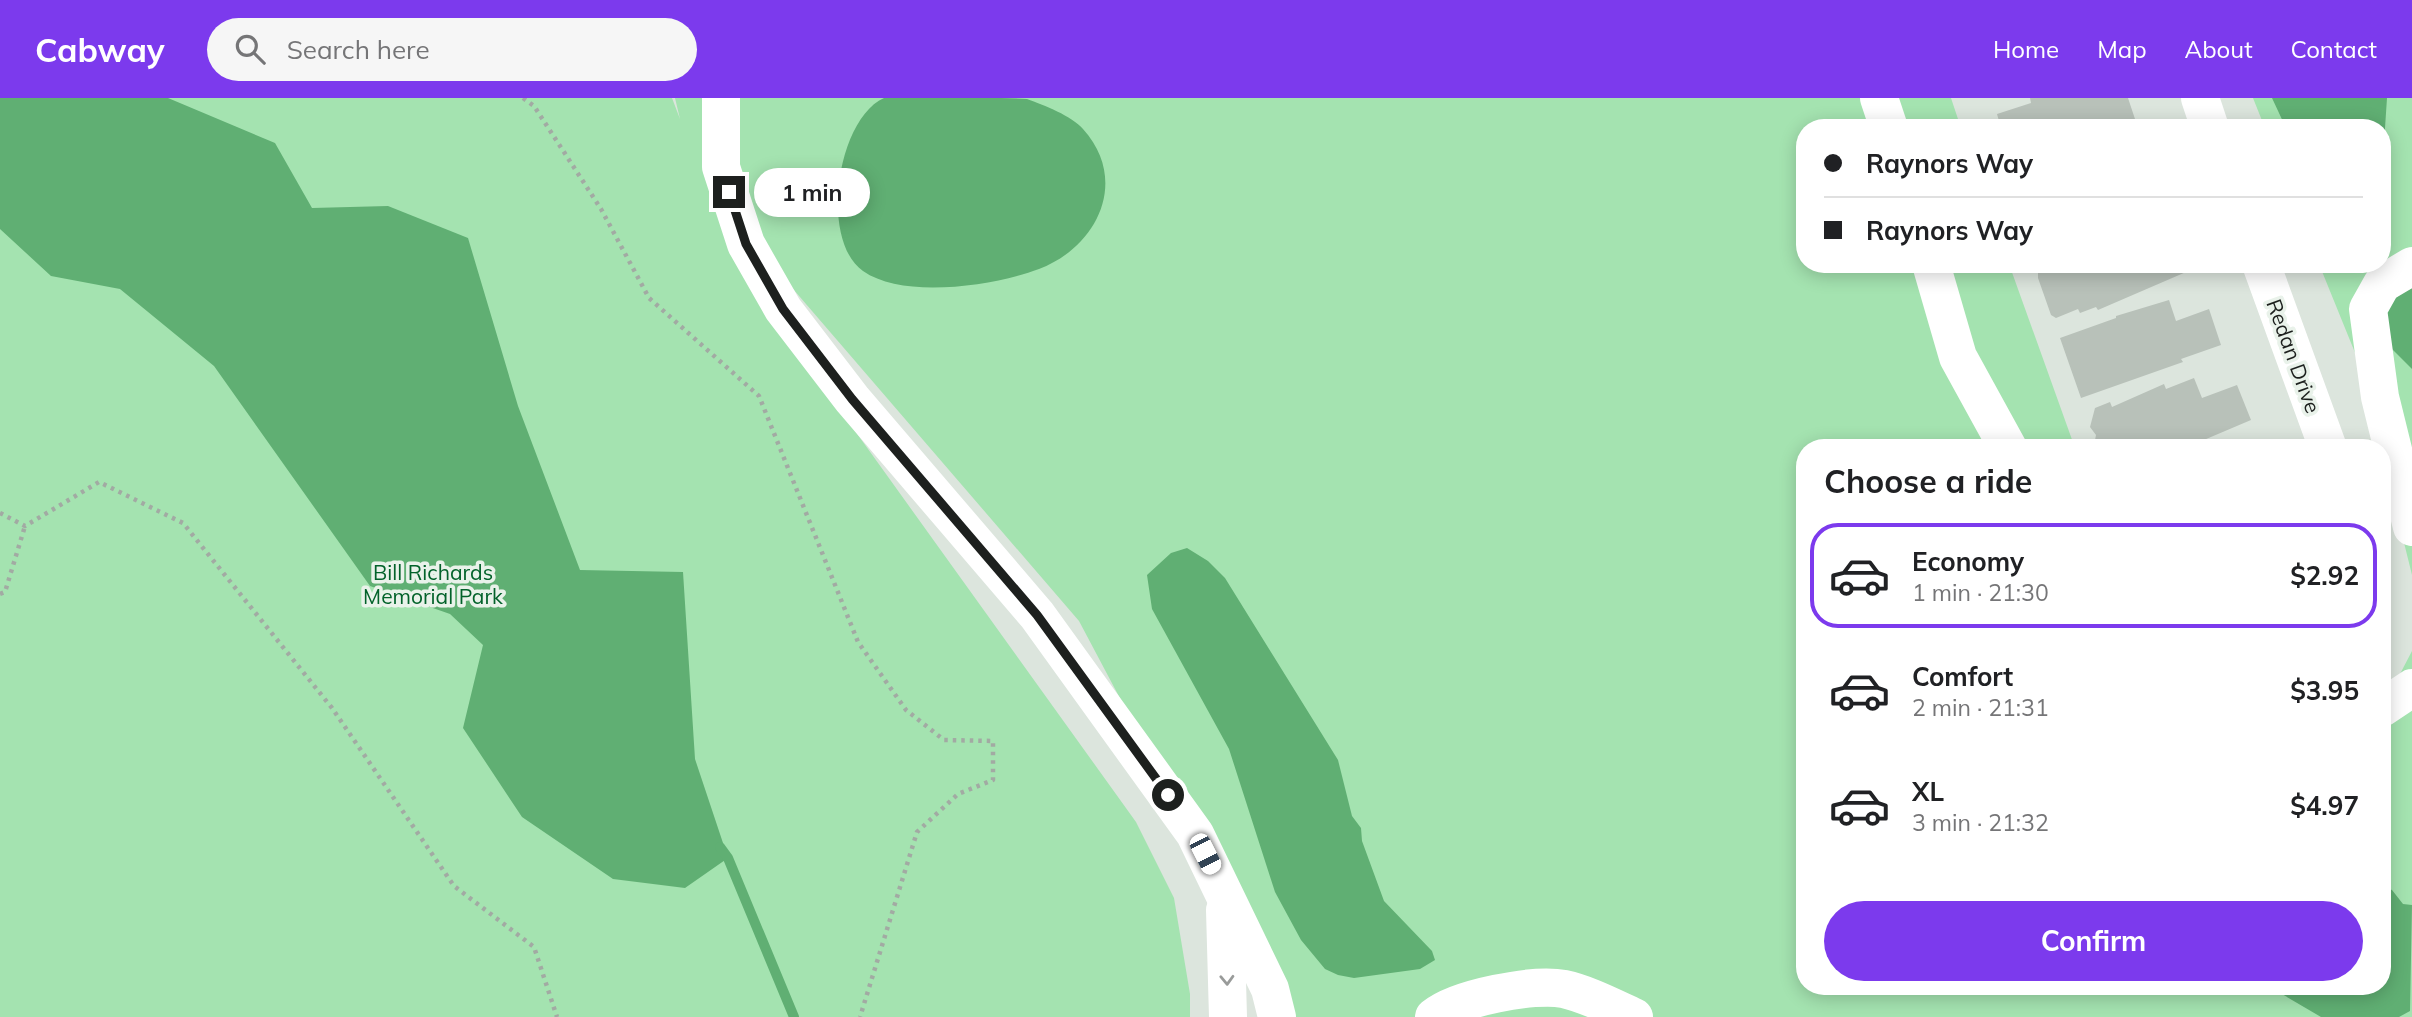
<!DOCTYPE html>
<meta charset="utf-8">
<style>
:root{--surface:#fff;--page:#f6f6f6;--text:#202124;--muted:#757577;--line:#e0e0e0;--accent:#7c3aed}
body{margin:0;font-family:Mulish,sans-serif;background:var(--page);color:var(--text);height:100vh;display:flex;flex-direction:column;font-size:26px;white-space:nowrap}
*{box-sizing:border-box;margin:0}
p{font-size:23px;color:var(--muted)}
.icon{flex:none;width:38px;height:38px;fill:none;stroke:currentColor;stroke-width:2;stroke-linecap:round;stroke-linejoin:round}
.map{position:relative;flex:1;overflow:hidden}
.panel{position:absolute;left:1796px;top:341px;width:595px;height:556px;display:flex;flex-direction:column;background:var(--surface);border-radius:28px;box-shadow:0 4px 18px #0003}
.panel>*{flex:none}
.top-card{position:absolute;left:1796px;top:21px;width:595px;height:154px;border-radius:28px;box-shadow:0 4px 18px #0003;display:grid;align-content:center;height:154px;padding:0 28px;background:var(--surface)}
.end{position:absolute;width:32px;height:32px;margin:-16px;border:9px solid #1d201e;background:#fff;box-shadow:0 0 0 4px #fff}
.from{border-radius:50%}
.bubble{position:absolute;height:49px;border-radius:24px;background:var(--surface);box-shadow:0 4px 18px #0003;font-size:23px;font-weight:700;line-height:49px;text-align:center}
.car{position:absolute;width:21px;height:42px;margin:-21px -10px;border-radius:9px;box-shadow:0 0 5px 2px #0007;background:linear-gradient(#fff 24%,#345 0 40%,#fff 0 76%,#345 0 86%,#fff 0)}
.top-card b{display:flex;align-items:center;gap:24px;height:66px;font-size:26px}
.top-card b+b{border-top:2px solid var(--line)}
.top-card i{width:18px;height:18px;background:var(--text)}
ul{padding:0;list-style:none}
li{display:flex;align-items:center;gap:21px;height:105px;margin:0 14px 10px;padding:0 14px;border:4px solid transparent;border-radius:28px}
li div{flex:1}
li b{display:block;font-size:26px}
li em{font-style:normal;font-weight:700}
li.active{border-color:var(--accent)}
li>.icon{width:63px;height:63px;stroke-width:1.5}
h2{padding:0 28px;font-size:32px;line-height:84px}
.action{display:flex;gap:14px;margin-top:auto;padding:14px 28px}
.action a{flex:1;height:80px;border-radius:42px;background:var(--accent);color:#fff;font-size:28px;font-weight:700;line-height:80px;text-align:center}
header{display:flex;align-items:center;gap:42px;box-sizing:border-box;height:98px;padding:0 35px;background:var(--accent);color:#fff}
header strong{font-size:33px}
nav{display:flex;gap:38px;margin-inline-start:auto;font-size:24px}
.search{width:490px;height:63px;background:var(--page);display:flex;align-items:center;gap:18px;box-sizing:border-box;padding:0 24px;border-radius:38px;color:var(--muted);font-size:26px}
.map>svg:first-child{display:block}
</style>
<header>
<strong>Cabway</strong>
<div class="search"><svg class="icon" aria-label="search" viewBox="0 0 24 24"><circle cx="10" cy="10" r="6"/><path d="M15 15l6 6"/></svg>Search here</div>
<nav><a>Home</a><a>Map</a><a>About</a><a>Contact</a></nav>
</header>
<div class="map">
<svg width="2412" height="919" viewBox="0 0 2412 919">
<rect width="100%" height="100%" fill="#dce5dd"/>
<g fill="#a4e3b0">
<polygon points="0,0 672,0 680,21 675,0 1951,0 1961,30 1804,30 1804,166 2009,166 2075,350 1804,350 1804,889 2382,889 2382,591 2400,576 2412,553 2412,919 1281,919 1272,887 1079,523 719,105 766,209 1136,724 1174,800 1190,896 1190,919 0,919"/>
<polygon points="2253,0 2412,0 2412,477 2360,267 2319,166 2382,166 2382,30 2265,30"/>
</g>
<g fill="#60af73">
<polygon points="0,0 168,0 275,45 312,110 388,108 468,140 518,308 580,472 683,474 695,661 728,760 685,790 613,781 522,719 463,630 483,547 450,516 370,488 214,268 120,191 51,178 0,131"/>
<path d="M884 0C918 0 951 0 985 0 998 0 1015 0 1027 1 1044 7 1072 18 1083 31 1130 83 1097 149 1039 171 996 187 904 202 863 173 819 142 837 21 884 0Z"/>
<polygon points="2272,0 2387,0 2382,75 2382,30 2286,30"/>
<polygon points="2412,190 2412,271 2389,248 2378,216 2401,195"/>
<polygon points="1187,450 1208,463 1225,480 1338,662 1352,718 1361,730 1362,743 1384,803 1432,853 1435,862 1420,871 1354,880 1338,877 1325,871 1301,842 1275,794 1229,651 1152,511 1147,477 1171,455"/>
<polygon points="2382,788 2392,792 2403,806 2412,807 2410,913 2399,919 2321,919 2270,889 2382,889"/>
</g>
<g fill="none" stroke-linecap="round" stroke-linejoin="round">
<polyline stroke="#60af73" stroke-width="10" points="720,749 728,760 794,919"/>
</g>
<g fill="#b8c1b9">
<polygon points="2030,0 2128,0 2138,30 2001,30 1997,16 2031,5"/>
<polygon points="2052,166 2191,166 2193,171 2098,212 2096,209 2080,215 2078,211 2056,220 2051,217 2038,180 2038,171"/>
<polygon points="2169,202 2176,223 2209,211 2221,247 2181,261 2183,264 2081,300 2060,240 2116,220 2116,218"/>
<polygon points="2194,280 2202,300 2237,287 2251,322 2185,350 2101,350 2102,344 2095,342 2096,337 2090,329 2095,310 2110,304 2112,309 2164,286 2166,291"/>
</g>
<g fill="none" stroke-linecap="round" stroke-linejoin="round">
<g stroke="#a2aaa3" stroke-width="4.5" stroke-dasharray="3.5 5" stroke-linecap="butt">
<polyline points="523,0 534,8 601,111 649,200 759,298 858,544 906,612 944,642 993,643 993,682 958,696 917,734 860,919"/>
<polyline points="0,415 25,428 99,384 183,425 332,610 454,788 534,849 557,919"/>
<polyline points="0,496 5,494 25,428"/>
</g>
<g stroke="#fff" stroke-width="38">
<polyline points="721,0 721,69 746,146 783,211 852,301 1037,517 1195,736 1270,891 1277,919"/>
<polyline points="1879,0 1889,30"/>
<polyline points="2200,0 2210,30"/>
<polyline points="1931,166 1958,259 2008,350"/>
<polyline points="2261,166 2328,350"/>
<polyline points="2412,168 2382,186 2368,211 2380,299 2412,429"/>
<polyline points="2382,610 2412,590"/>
<polyline points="1225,812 1228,919"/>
<path d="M1434 919C1457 900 1534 885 1564 891 1587 896 1612 909 1634 919"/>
</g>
</g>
<defs><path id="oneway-chevron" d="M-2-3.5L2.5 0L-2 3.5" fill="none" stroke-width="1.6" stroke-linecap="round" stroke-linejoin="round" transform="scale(1.75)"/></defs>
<use stroke="#999b9a" href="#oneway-chevron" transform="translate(1227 882) rotate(88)"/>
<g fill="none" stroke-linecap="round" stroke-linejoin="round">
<polyline stroke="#1d201e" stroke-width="9" points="729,94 746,146 783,211 852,301 1037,517 1168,697"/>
</g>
<g text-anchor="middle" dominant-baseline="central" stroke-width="7" stroke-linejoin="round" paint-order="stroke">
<g font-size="21" fill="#1d201e" stroke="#e9f2ea">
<text transform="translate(2294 258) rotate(70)">Redan Drive</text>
</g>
<g font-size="21" fill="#02622a" stroke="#e9f2ea">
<text x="433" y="474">Bill Richards<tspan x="433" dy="24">Memorial Park</tspan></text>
</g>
</g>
</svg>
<i class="end from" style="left:1168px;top:697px"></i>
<i class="end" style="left:729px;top:94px"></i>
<div class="bubble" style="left:754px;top:70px;width:116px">1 min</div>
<i class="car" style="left:1205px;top:756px;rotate:153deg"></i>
<div class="top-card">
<b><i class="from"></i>Raynors Way</b>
<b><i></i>Raynors Way</b>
</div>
<section class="panel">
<h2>Choose a ride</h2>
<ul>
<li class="active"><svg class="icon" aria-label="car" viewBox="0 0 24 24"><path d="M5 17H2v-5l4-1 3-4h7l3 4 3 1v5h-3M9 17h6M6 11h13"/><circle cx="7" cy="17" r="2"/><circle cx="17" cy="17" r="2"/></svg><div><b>Economy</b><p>1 min · 21:30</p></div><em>$2.92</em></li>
<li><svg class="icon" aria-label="car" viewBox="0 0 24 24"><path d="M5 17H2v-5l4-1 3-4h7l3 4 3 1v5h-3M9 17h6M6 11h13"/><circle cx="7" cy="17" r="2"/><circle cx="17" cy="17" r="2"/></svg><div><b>Comfort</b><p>2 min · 21:31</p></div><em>$3.95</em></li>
<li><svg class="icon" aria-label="car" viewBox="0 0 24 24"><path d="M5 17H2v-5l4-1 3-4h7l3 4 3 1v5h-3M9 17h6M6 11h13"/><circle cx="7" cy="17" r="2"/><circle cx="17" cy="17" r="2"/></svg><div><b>XL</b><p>3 min · 21:32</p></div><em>$4.97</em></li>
</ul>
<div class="action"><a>Confirm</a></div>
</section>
</div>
